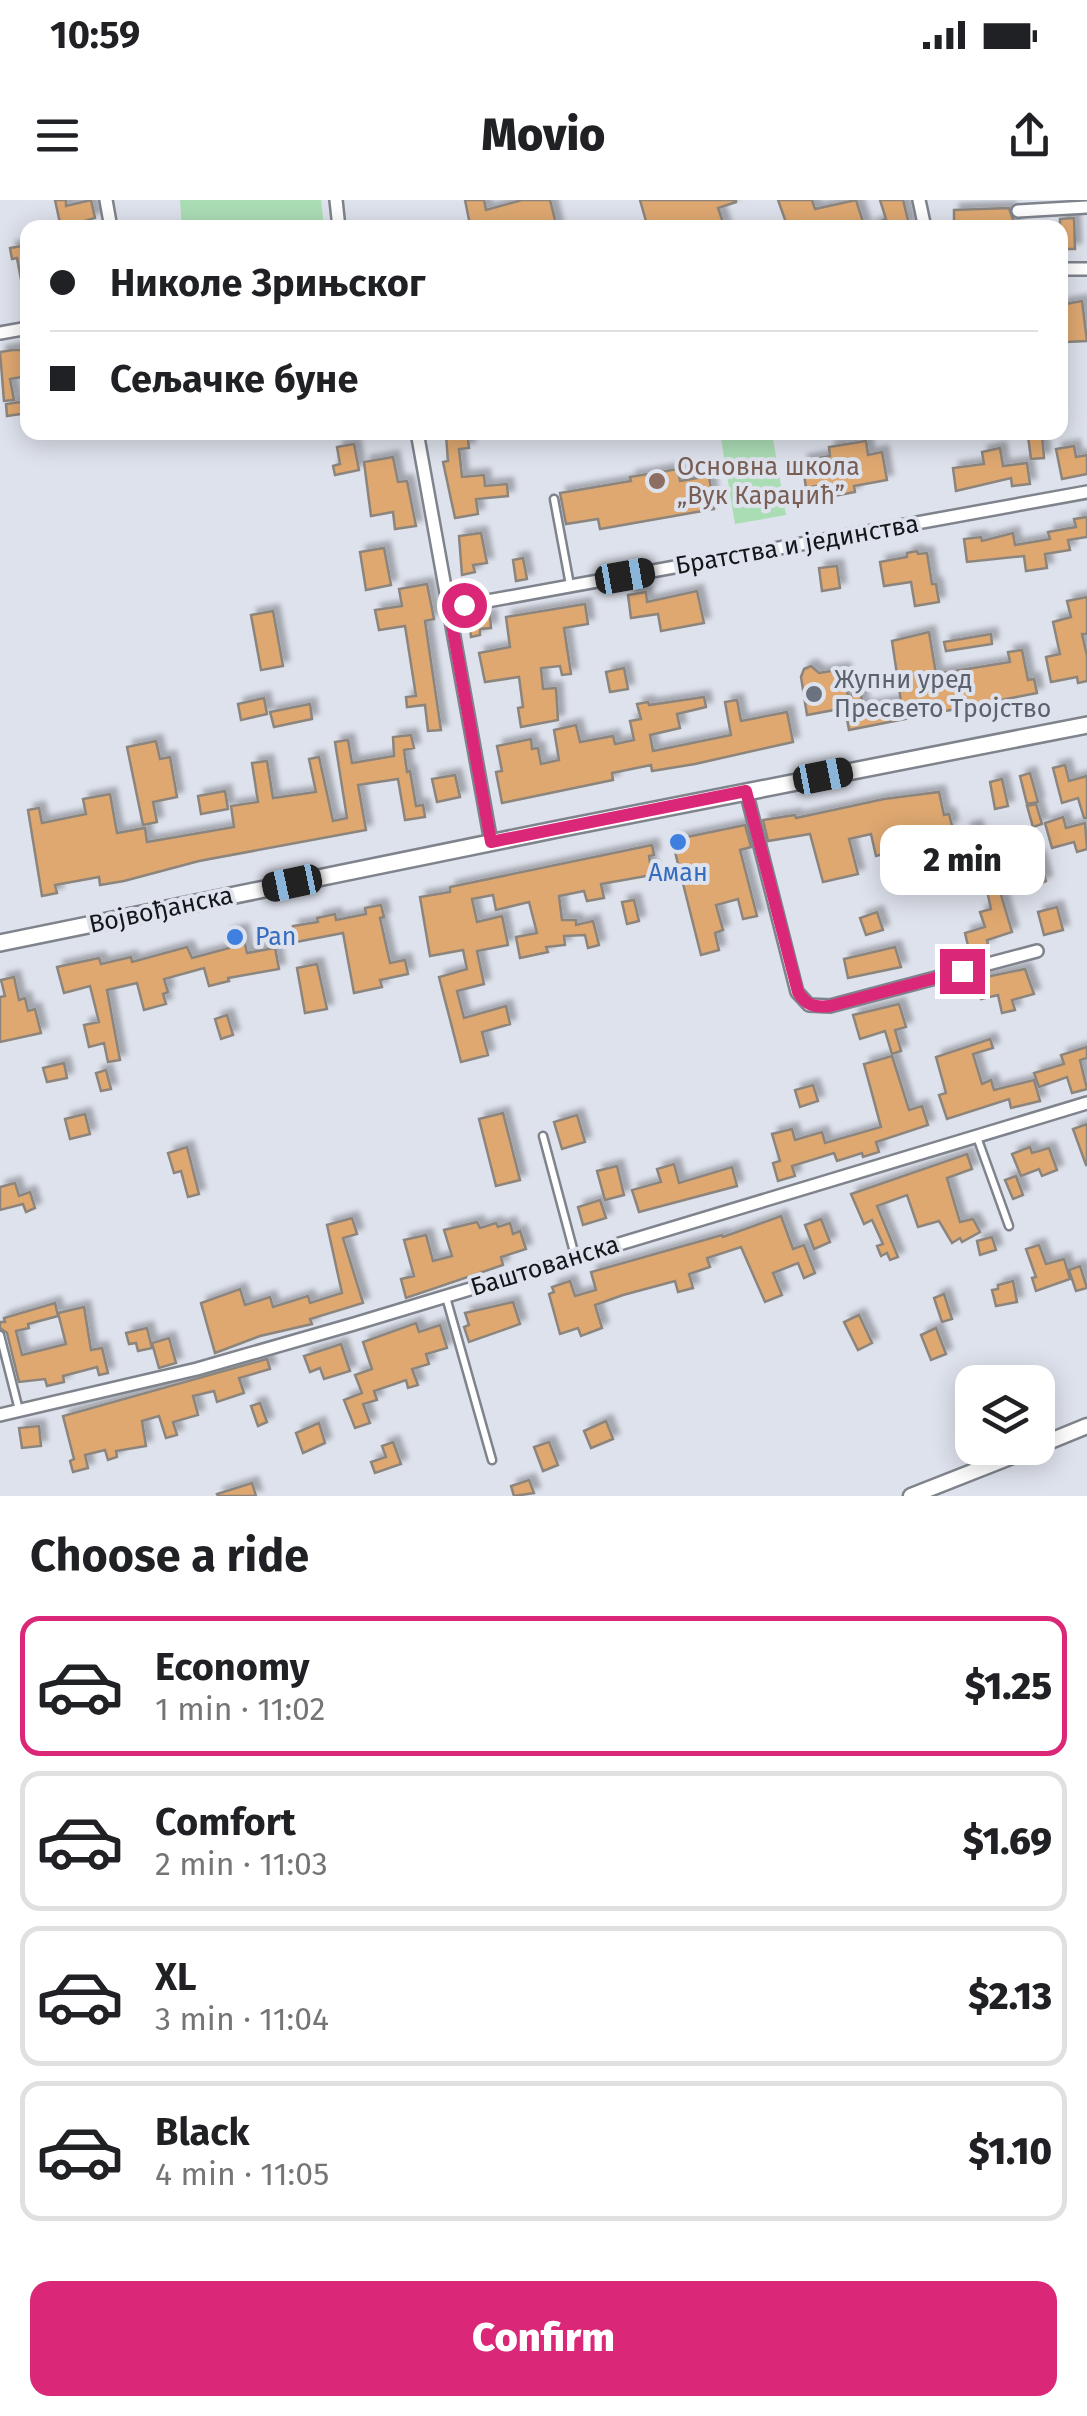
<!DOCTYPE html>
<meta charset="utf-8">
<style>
:root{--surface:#fff;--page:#f6f6f6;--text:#202124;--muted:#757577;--line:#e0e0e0;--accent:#db2777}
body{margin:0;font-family:"Fira Sans",sans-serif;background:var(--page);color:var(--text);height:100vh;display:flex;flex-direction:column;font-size:38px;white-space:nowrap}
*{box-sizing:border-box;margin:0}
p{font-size:32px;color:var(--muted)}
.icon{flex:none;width:55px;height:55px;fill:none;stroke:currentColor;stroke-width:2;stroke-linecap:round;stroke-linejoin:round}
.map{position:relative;height:1296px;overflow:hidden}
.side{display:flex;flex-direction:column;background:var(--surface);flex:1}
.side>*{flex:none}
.guide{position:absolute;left:20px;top:20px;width:1048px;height:220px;border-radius:20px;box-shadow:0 5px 25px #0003;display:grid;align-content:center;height:220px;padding:0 30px;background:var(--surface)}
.buttons{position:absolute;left:955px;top:1165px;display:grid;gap:20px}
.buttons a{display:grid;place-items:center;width:100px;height:100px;border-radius:20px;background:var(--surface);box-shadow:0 5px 25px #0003;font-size:50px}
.end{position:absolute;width:45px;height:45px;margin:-22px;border:12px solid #db2777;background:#fff;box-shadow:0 0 0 5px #fff}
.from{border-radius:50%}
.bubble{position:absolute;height:70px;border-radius:20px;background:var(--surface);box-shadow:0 5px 25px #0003;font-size:32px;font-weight:800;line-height:70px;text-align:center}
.car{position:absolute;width:30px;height:60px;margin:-30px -15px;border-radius:12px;box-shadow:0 0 8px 2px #0007;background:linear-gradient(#222 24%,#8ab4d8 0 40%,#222 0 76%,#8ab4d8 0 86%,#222 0)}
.guide b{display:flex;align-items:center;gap:35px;height:95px;font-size:38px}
.guide b+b{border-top:2px solid var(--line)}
.guide i{width:25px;height:25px;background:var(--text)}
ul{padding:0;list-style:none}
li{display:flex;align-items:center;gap:30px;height:140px;margin:0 20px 15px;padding:0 10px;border:5px solid var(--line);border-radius:20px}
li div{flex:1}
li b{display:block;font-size:38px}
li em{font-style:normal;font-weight:800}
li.selected{border-color:var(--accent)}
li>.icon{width:90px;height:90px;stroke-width:1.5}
h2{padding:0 30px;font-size:45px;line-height:120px}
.cta{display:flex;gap:20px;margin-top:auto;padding:20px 30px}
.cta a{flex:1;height:115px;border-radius:20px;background:var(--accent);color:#fff;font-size:40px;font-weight:800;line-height:115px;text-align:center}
.status{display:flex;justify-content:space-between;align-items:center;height:70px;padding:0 50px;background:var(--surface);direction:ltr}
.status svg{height:28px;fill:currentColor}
header{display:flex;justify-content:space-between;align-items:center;height:130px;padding:0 30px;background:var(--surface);font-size:45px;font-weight:800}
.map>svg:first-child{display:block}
</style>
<div class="status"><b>10:59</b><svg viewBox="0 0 49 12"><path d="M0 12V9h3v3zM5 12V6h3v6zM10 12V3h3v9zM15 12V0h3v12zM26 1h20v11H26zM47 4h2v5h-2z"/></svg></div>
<header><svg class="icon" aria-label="menu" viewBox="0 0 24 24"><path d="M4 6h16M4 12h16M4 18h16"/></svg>Movio<svg class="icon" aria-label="share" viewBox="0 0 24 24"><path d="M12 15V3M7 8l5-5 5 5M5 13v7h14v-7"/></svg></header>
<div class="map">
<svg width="1087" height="1296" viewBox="0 0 1087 1296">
<defs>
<filter id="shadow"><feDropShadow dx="6" dy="-6" stdDeviation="2.5" flood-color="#0004"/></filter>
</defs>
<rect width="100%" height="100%" fill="#dee2ec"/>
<g fill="#abddb5">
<polygon points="180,0 321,0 324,27 182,27"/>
<polygon points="720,233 772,233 786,315 735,324"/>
</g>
<g fill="#dfa871" stroke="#8c857e" stroke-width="2.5" filter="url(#shadow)">
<polygon points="55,0 66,0 66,6 91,0 95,18 61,28"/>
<polygon points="465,0 484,0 486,10 522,0 550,0 557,28 479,28 478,23 470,25"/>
<polygon points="640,0 736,0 736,2 718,8 725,28 648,28"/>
<polygon points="778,0 812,0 815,9 856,0 865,28 788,28"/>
<polygon points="880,0 903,0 910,28 867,28 886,19"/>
<polygon points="1009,8 1016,28 954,28 954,10"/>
<polygon points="1074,18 1075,49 1060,49 1060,19"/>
<polygon points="28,45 28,85 22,85 17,58 12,59 10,48"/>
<polygon points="1082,101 1087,141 1066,142 1060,105"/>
<polygon points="13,150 28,150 28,176 10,179 14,200 4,201 0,152"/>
<polygon points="28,201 28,213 7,216 6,204"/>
<polygon points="467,232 469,248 459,249 462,277 484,275 485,286 507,284 508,296 476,299 478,314 455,318 443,262 448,261 446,235"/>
<polygon points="1042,235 1044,258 1031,259 1028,236"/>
<polygon points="866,241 868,255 882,252 887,280 854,286 855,292 823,298 821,285 806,288 802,261 830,256 829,247"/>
<polygon points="354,244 359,270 335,275 333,266 340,264 337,247"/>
<polygon points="1074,246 1076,257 1087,255 1087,274 1062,279 1056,249"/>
<polygon points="1000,248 1003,266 1027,263 1030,284 1012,286 1011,278 956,291 953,268 984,264 982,252"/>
<polygon points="393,257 398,282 407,281 416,326 395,329 393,312 371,316 364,262"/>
<polygon points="678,269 680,281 709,276 714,309 600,329 598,319 566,324 560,293 631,281 630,277"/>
<polygon points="1087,317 1087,337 1068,340 1070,350 1045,354 1047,368 1026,371 1024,356 967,362 964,339 981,337 982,341 1013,333 1015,345 1050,339 1048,332 1076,327 1074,319"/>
<polygon points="481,333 487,363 473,365 475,372 462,375 459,336"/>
<polygon points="384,348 391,385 366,390 360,352"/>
<polygon points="917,351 918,354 927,353 932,384 936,384 939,402 915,406 911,382 884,386 880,362 907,357 907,353"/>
<polygon points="523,358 527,379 516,381 513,360"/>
<polygon points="837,366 840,388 822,391 819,368"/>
<polygon points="427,384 434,419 425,421 441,530 428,531 425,505 407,507 406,497 416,496 405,426 379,430 375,410 402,406 399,389"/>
<polygon points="697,391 704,423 661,431 658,414 631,418 628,395 646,392 647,402"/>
<polygon points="1087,397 1087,434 1082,434 1087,456 1087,481 1078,483 1077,477 1051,482 1046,457 1060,454 1053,422 1071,417 1067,401"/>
<polygon points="585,404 588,424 564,428 571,474 562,475 560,466 541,468 543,489 556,488 558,520 521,527 518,508 523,507 519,477 485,482 479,453 510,447 506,417"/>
<polygon points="273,411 283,466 261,470 251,415"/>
<polygon points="490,416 491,428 480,429 480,435 471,437 469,419"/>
<polygon points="929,432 936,474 1010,462 1008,452 1022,450 1028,480 1034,479 1037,493 849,530 845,508 807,515 801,477 804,469 811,466 819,473 844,469 848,496 861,494 863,507 901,501 892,441"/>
<polygon points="991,434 992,444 946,451 944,442"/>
<polygon points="624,468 628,489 610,492 606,472"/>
<polygon points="704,497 706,507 677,514 680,528 650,535 653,551 731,535 725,502 737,500 741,521 787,512 793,542 695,564 652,571 651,565 612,573 613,580 502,603 496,572 502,571 497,546 531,539 532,549 538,548 541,564 559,560 554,530 576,525 580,542 613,536 615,544 634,540 630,521 641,519 637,504 648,502 649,505"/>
<polygon points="264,498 267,514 241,520 238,504"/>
<polygon points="310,504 312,519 274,527 270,512"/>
<polygon points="411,535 414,548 404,550 407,572 410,571 416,606 423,605 425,617 405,620 398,579 358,585 366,630 199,661 124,681 100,685 99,677 55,685 57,693 42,696 28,610 39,608 42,623 86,614 83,599 110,594 117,633 145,628 147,642 234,627 231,606 258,602 252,563 267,561 273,598 316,592 309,559 319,557 333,621 347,618 335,542 348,540 352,563 394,556 393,537"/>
<polygon points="156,541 160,559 170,557 177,597 153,602 157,622 143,625 127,547"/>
<polygon points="1065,565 1069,581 1087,576 1087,618 1084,618 1078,598 1062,603 1053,568"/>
<polygon points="1030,573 1038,602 1027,604 1020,576"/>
<polygon points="455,575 460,597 437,602 432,579"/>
<polygon points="1002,579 1008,606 995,609 990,582"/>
<polygon points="225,591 228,609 201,614 198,596"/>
<polygon points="939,592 944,615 949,614 952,626 946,628 949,643 913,652 917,667 900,672 895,651 876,656 871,634 849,639 858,674 823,682 810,634 768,641 763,620 795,615 796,618 884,599"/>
<polygon points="1036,604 1042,624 1033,627 1027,606"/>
<polygon points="1063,617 1066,628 1085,623 1087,649 1077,652 1074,642 1052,648 1045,623"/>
<polygon points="745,625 751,647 740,650 757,716 743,719 738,699 716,705 723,730 715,733 719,750 701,755 672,640"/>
<polygon points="976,626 985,656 974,659 965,629"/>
<polygon points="652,645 654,655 649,656 652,675 601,684 604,698 587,701 584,691 559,696 562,720 576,720 576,725 593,721 599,745 588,748 585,735 564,736 565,745 546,747 548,752 520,758 516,737 537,733 529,702 496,710 493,695 472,699 477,722 502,716 508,745 477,751 484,784 457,791 464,818 506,806 510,824 482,832 488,855 461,862 439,777 467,769 463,750 430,756 420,697 450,692 450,687"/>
<polygon points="1006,651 1010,665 1039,657 1046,681 1029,689 1027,680 999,688 1012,732 987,740 988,745 969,750 965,733 985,727 980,712 991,709 985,681 995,678 988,657"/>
<polygon points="634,700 639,721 627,724 622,702"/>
<polygon points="381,705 384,717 380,718 390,763 405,760 408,774 380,780 382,787 354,793 343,733 296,742 293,726 318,722 317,718 335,714 336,720 366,714 365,708"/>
<polygon points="1057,707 1063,730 1044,735 1038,712"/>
<polygon points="877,712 883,730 866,735 860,718"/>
<polygon points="242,730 247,753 275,748 279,769 228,778 229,781 209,786 204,768 164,779 168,792 163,794 166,804 144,810 137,783 107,790 120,860 108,862 104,843 89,847 84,825 99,822 90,786 64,793 57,767 99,758 101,764 131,757 132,762 187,747 192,758 229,748 226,734"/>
<polygon points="895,747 901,767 848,778 844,759"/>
<polygon points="317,764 327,809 305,813 297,768"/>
<polygon points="1025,769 1034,794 1012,800 1015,810 1002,813 998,795 981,799 976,779"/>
<polygon points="14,777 19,800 25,798 28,811 35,809 41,833 0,842 0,797 5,796 1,780"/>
<polygon points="899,804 906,827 895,830 901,851 892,854 885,831 860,839 853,815"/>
<polygon points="227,815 233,835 221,839 215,819"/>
<polygon points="990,839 993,848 973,854 982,884 991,880 994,890 1034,880 1040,901 1011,908 1009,899 947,919 939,895 946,893 936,857"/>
<polygon points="1087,847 1087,858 1080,860 1087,889 1072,893 1067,877 1039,887 1034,873 1064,864 1061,855"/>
<polygon points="892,856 909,910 922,906 928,925 876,942 879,952 863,957 862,953 837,961 834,953 792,966 795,976 778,981 773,963 780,961 772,934 792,929 795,940 822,932 825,943 881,927 864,864"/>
<polygon points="64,863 67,878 47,882 43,868"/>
<polygon points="106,870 111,889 101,891 96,873"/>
<polygon points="813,885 818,901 800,907 795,890"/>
<polygon points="503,913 520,980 496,986 479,919"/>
<polygon points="85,914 90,934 70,939 65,919"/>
<polygon points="577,915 585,942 562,949 554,922"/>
<polygon points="1087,924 1087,965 1086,965 1073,929"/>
<polygon points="187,947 199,994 188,997 181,971 174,973 168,953"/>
<polygon points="1030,947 1032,953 1049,948 1057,970 1042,976 1039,969 1021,976 1012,954"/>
<polygon points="967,954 972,969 947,978 960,1022 973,1019 980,1032 962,1042 960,1038 952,1043 939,1021 918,1027 907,995 877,1006 898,1057 890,1060 887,1053 881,1056 877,1046 883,1044 872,1020 864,1024 851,994"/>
<polygon points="674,964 679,983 732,967 737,986 639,1012 632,990 661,982 657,969"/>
<polygon points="617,966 624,995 605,1000 597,971"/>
<polygon points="1016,976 1023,995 1013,999 1005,980"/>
<polygon points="15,983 19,996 30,992 35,1008 26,1012 23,1004 0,1010 0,987"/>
<polygon points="600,1000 606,1018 583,1025 578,1007"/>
<polygon points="781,1016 793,1049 804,1045 815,1073 804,1078 798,1063 773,1073 782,1095 765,1102 741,1047 707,1058 710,1067 689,1074 693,1088 678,1092 675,1081 623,1095 595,1105 602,1128 581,1136 578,1128 560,1134 549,1094 554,1092 552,1087 570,1081 575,1096 596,1090 591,1072 722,1035 723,1037"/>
<polygon points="352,1018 357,1034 343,1038 363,1103 310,1119 312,1124 260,1136 215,1153 201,1103 240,1089 245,1105 270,1097 273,1107 308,1096 310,1103 342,1093 327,1025"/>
<polygon points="821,1019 830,1042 814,1049 805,1025"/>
<polygon points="477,1022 480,1028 496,1023 498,1027 510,1023 513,1034 520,1031 526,1049 501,1057 503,1065 406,1098 401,1079 414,1076 404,1040 426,1035 433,1061 452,1056 444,1030"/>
<polygon points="992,1037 996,1050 980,1055 977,1041"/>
<polygon points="1039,1045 1046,1064 1064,1059 1070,1079 1036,1091 1032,1078 1036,1077 1026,1049"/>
<polygon points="1080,1066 1087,1088 1076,1091 1069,1070"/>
<polygon points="1013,1081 1017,1102 996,1106 992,1090 998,1089 998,1085"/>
<polygon points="944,1094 952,1119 942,1122 934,1098"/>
<polygon points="513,1102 520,1124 469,1142 464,1127 469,1125 465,1113"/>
<polygon points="55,1103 58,1116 28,1124 29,1128 16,1131 22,1155 66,1144 58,1113 84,1107 91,1150 102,1148 108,1173 99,1175 97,1167 63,1176 64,1182 47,1186 45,1179 19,1182 7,1133 0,1128 0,1122 5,1122 4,1118"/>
<polygon points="859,1115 872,1143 858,1150 844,1122"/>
<polygon points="416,1123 419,1132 440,1125 447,1148 426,1154 429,1164 412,1169 418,1185 408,1188 406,1180 374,1191 377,1200 363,1204 370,1223 355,1228 344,1200 362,1193 355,1175 372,1169 363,1142"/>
<polygon points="147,1128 152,1148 138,1151 136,1143 129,1144 126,1133"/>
<polygon points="936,1128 946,1154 931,1160 921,1135"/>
<polygon points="169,1138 176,1163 159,1168 152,1143"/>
<polygon points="341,1144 350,1171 324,1179 320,1168 310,1172 304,1156"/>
<polygon points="267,1159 270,1169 239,1178 244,1193 217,1202 214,1191 193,1196 198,1215 173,1222 177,1235 166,1238 159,1216 142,1221 146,1246 116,1251 117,1257 108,1260 105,1250 85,1255 88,1268 73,1272 70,1261 74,1259 63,1216"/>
<polygon points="260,1203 267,1222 258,1226 251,1206"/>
<polygon points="606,1221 613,1239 591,1248 584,1231"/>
<polygon points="319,1223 325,1243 303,1253 296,1233"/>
<polygon points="39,1226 41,1246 22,1248 19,1228"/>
<polygon points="393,1242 401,1264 375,1273 371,1262 386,1257 382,1246"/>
<polygon points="549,1242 558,1265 543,1271 534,1247"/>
<polygon points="529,1280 534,1293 514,1296 511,1286"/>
<polygon points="252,1283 256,1296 218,1296 217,1294"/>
</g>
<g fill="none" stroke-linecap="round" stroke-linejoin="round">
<defs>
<g id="service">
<polyline points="554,299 570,385"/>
<polyline points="543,936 575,1056"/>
<polyline points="977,937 1009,1026"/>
<polyline points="446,1097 492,1260"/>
<polyline points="0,1135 19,1210"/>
</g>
<g id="minor">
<polyline points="106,0 111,28"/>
<polyline points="336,0 339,28"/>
<polyline points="919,0 925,28"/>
<polyline points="1018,11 1087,7"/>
<polyline points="1060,69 1087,69"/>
<polyline points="0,133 28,128"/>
<polyline points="417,232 491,642"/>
<polyline points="449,408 1087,292"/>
<polyline points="746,591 797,792 809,805 830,806 1037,751"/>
<polyline points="0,1215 197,1169 354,1124 1087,903"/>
</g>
<g id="tertiary">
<polyline points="1038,1246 1087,1226"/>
<polyline points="911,1296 1033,1248"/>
</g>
<polyline id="secondary" points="0,743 558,629 1087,525"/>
</defs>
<use href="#service" stroke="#7f838c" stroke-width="11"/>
<use href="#minor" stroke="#7f838c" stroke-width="16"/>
<use href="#tertiary" stroke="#7f838c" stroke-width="19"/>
<use href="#secondary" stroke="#7f838c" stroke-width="20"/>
<use href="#service" stroke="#fff" stroke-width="6"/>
<use href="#minor" stroke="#fff" stroke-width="11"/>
<use href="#tertiary" stroke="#fff" stroke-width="14"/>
<use href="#secondary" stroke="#fff" stroke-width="15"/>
</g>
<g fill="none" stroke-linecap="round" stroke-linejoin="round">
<path stroke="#db2777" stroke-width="12" d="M464 405 449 408 491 642 746 591 798 792C806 805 814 808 830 806L962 771"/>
</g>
<circle fill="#8d6e63" stroke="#dee2ec" stroke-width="4" cx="657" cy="281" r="10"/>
<circle fill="#6b7280" stroke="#dee2ec" stroke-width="4" cx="814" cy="494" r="10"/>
<g fill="#3f7fe0" stroke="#dee2ec" stroke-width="4">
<circle cx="678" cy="642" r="10"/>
<circle cx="235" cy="737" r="10"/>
</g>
<g text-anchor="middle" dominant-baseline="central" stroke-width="8" stroke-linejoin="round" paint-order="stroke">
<g font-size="25" fill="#785e54" stroke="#dee2ec" text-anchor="start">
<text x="677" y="267">Основна школа<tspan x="677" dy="29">„Вук Караџић”</tspan></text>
</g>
<g font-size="25" fill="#15161a" stroke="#dee2ec">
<text transform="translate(797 345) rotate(-10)">Братства и јединства</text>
<text transform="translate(161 710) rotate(-12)">Војвођанска</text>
<text transform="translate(545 1066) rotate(-17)">Баштованска</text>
</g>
<g font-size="25" fill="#5b616d" stroke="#dee2ec" text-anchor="start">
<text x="834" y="480">Жупни уред<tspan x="834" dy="29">Пресвето Тројство</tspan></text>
</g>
<g font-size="25" fill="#366cbe" stroke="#dee2ec">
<text x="678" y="673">Аман</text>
<text x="255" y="737" text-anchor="start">Pan</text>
</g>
</g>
</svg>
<div class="buttons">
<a><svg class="icon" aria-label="layers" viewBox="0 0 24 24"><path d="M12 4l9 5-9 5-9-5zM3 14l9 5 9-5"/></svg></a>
</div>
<i class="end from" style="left:464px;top:405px"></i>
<i class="end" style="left:962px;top:771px"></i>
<div class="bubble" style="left:880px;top:625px;width:165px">2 min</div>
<i class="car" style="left:625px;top:376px;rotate:80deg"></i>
<i class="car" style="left:823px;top:576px;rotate:79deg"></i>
<i class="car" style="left:292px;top:683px;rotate:258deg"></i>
<div class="guide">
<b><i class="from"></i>Николе Зрињског</b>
<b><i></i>Сељачке буне</b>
</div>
</div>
<section class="side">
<h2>Choose a ride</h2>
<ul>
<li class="selected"><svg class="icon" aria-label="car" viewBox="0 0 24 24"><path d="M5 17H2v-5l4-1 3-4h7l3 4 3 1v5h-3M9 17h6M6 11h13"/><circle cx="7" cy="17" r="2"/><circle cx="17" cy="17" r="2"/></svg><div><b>Economy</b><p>1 min · 11:02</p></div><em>$1.25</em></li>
<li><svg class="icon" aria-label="car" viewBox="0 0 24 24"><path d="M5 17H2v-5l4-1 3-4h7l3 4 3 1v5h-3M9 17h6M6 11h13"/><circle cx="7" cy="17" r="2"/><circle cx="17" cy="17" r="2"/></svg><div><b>Comfort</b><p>2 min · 11:03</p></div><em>$1.69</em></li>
<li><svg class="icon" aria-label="car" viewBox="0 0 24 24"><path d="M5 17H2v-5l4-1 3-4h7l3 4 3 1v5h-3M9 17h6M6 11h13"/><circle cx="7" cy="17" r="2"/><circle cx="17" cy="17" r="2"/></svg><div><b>XL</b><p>3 min · 11:04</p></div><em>$2.13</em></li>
<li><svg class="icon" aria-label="car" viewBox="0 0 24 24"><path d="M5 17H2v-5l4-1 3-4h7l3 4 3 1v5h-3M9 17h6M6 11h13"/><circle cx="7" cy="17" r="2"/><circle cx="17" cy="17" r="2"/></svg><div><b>Black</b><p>4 min · 11:05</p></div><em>$1.10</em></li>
</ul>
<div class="cta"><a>Confirm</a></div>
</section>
